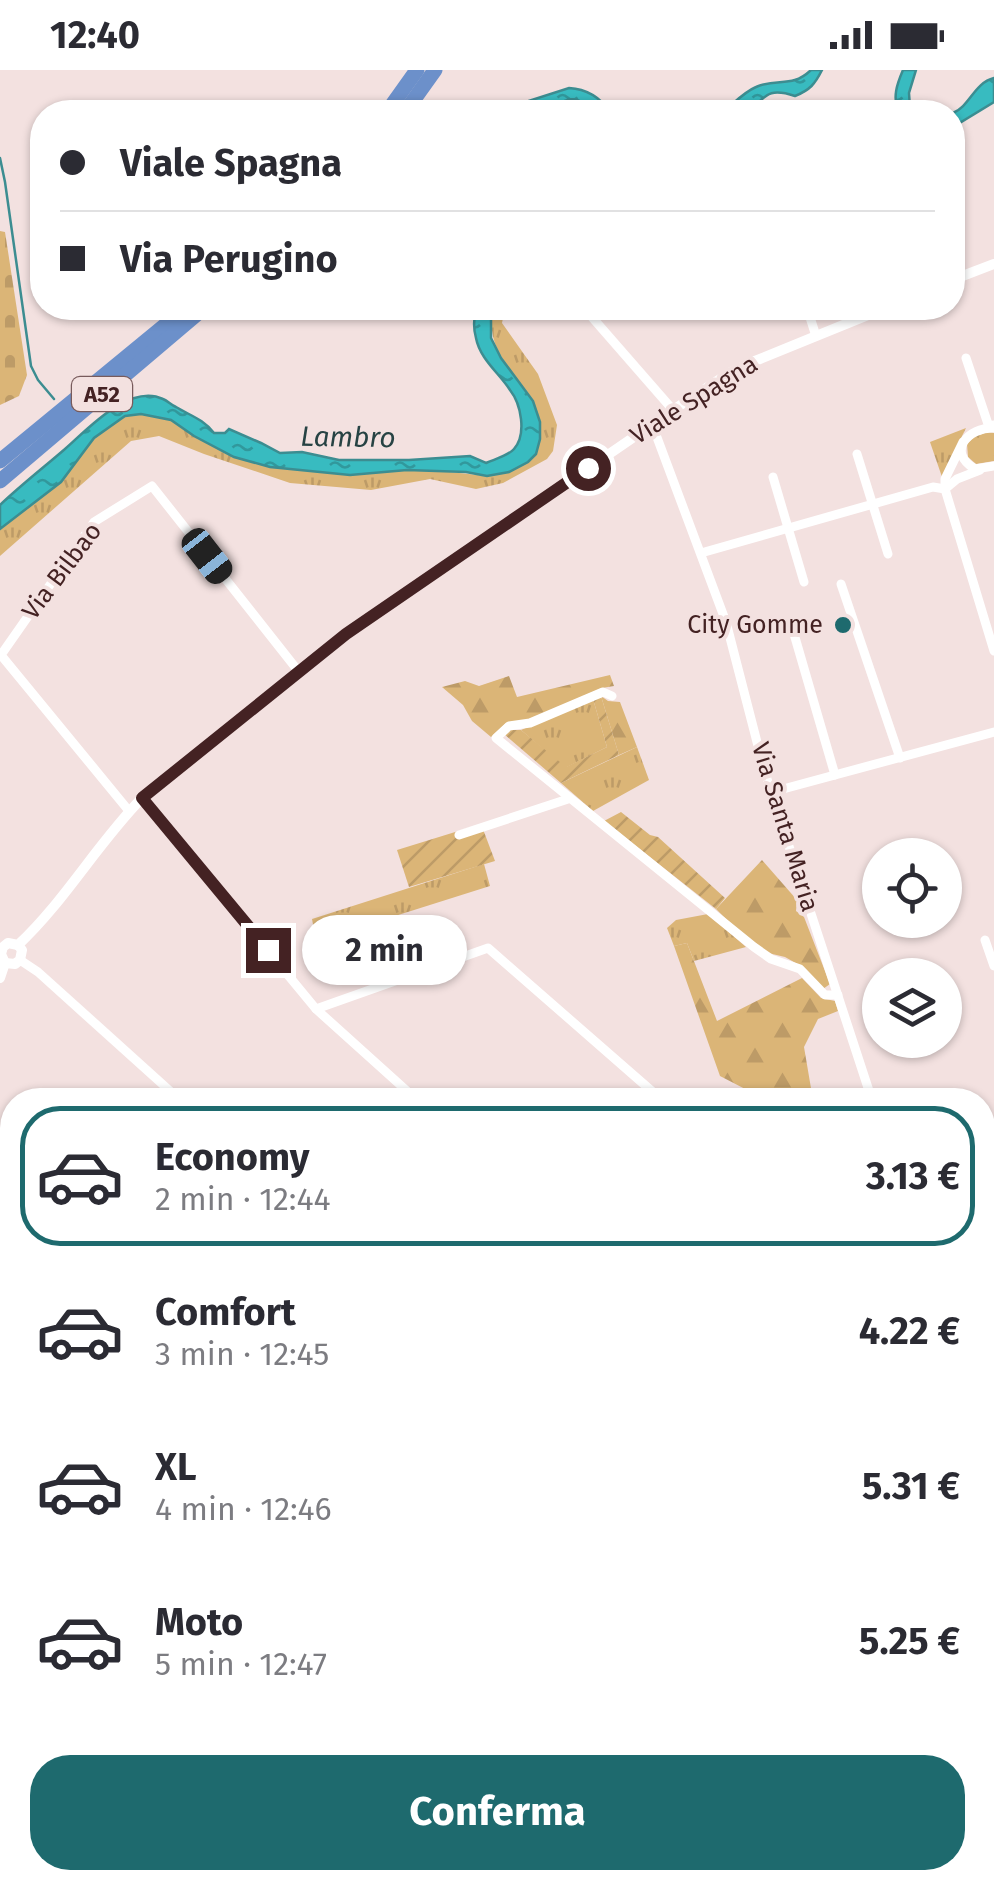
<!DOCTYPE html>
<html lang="it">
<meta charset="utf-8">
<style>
:root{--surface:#fff;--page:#f7f7f7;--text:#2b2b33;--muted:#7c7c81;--line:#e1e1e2;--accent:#1e6a6e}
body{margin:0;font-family:"Fira Sans",sans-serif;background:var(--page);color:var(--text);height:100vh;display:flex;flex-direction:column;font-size:38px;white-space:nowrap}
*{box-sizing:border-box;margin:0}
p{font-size:32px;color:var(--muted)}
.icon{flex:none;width:55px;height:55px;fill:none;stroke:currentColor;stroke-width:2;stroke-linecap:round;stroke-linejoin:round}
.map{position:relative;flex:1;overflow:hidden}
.details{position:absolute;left:0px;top:1018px;width:995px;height:802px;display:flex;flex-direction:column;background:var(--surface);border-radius:40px 40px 0 0;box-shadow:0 2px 8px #0004}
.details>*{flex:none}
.hud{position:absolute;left:30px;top:30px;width:935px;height:220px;border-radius:40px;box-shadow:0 2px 8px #0004;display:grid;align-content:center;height:220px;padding:0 30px;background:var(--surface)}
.buttons{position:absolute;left:862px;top:768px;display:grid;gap:20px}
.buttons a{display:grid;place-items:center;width:100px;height:100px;border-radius:50%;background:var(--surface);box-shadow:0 2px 8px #0004;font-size:50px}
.end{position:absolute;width:45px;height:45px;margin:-22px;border:12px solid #442223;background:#fff;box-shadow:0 0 0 5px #fff}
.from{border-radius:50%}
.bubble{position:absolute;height:70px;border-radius:35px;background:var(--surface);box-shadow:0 2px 8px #0004;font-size:32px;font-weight:700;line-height:70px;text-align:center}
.car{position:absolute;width:30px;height:60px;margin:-30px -15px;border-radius:12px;box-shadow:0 0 8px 2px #0007;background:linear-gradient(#222 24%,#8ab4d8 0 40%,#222 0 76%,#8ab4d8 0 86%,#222 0)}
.hud b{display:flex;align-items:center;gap:35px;height:95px;font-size:38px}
.hud b+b{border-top:2px solid var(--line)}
.hud i{width:25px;height:25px;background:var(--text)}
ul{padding:18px 0 0;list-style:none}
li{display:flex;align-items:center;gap:30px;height:140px;margin:0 20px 15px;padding:0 10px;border:5px solid transparent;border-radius:40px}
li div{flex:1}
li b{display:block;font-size:38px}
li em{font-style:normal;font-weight:700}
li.on{border-color:var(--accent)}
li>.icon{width:90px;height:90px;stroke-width:1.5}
.cta{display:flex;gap:20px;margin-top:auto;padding:20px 30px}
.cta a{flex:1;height:115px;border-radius:40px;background:var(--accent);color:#fff;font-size:40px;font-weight:700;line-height:115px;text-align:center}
.status{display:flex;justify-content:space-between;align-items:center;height:70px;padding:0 50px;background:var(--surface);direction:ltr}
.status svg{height:28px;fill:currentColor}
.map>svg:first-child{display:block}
</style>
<div class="status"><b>12:40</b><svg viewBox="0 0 49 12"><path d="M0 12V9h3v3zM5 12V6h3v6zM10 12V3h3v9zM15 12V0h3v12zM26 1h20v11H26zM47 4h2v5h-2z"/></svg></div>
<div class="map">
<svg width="994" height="1818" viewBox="0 0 994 1818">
<defs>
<pattern id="grass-tufts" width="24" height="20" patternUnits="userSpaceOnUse" patternTransform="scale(2.5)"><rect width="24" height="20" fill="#dbb577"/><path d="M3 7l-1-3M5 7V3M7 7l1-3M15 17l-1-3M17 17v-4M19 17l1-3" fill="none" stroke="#bd9b67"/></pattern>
<pattern id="forest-firs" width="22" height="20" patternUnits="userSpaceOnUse" patternTransform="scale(2.5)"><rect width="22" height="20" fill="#dbb577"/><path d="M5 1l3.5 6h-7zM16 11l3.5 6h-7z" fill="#bd9b67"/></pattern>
<pattern id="cemetery-stones" width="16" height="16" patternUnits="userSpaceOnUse" patternTransform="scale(2.5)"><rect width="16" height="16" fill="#dbb577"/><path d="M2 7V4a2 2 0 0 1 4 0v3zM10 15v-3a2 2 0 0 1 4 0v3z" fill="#bd9b67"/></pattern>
<pattern id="park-crowns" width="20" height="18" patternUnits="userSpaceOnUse" patternTransform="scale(2.5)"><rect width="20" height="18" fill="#dbb577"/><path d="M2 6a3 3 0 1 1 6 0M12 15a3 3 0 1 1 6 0" fill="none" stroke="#bd9b67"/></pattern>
<pattern id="garden-furrows" width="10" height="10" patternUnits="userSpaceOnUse" patternTransform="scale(2.5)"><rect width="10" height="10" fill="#dbb577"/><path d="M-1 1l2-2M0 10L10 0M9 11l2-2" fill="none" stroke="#bd9b67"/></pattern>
<pattern id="water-ripples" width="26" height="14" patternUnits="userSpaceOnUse" patternTransform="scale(2.5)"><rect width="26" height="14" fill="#38bbc0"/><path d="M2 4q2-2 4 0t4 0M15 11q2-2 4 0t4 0" fill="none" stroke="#31989c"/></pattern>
</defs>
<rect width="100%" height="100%" fill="#f3e1e0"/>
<g fill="url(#grass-tufts)">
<path d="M494 238H505L502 253 538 304 557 355 553 381 547 389 503 413 476 419 430 409 371 420 290 413 204 384 159 366 131 371 0 486V459L61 412 94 368 125 346 141 344 171 350 194 366 270 397 350 405 378 401 431 400 487 406 509 402 533 331C513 301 483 277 494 238Z"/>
<polygon points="966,358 942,407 930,372"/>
<polygon points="989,362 994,363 994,391 976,394 968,387 967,374 975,366"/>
<polygon points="593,629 607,677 565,698 521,660"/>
<polygon points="637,677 649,710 593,741 561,713"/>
<polygon points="484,794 490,816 316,871 312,849"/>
<polygon points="708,844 746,877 694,891 687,873 674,876 667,858 676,850"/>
</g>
<g fill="url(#forest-firs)">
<polygon points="610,605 614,616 602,618 528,650 506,653 491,667 472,651 463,635 442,617 465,611 479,616 509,606 517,627"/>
<polygon points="601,626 608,631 620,632 637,677 619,685"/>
<polygon points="762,790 797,830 796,841 804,847 830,914 823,919 801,896 785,887 768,883 740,863 716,839"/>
<polygon points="687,873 717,951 802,908 821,928 835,931 838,941 818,949 804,977 813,1030 745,1030 749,1021 720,1006 674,876"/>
<polygon points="982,1468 994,1471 994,1503 983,1506"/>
</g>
<polygon fill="url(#cemetery-stones)" points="0,161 5,162 27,305 19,326 0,335"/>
<g fill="url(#park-crowns)">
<polygon points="985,1261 994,1292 994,1352 983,1356 982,1262"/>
<polygon points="12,1701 12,1769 0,1774 0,1708"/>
</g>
<g fill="url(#garden-furrows)">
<polygon points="601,626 619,685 561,713 504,664 508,660 521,660 566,697 607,677 593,629"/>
<polygon points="621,742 650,765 658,767 725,828 716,839 604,751"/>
<polygon points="481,754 495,791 409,817 397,780"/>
</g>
<g fill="url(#water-ripples)" stroke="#3c8d91" stroke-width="2.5">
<path d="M811 0H822C815 14 810 20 795 26 758 14 766 37 741 42 735 44 729 42 723 42 733 34 744 22 756 17 778 7 791 19 811 0Z"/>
<path d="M903 0H916L909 23 910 38 914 42H899C892 28 897 14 903 0Z"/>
<path d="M994 8V32L953 57V43C970 36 974 13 994 8Z"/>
<path d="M569 18C587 19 600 27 610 42H594C570 16 561 37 538 42 531 44 520 42 512 42L522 33Z"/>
<path d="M476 238H494L491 247V268L501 288 533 331 540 352V369L536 384 528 392 509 402 487 406 466 402 407 400 350 405 270 397 234 387 194 366 171 350 141 344 125 346 94 368 61 412 0 459V435C21 415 43 398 65 379 87 360 129 313 163 329 168 331 171 335 176 337 191 346 203 349 214 363H225L229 359 261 373 280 383 302 382 339 390H409L470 386 486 393C495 389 508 386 514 379 527 364 521 334 510 320 499 303 480 289 476 268 473 258 474 247 476 238Z"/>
</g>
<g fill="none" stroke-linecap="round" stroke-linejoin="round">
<polyline stroke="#3c8d91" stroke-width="2.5" points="0,88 5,112 31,296 38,310 54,329"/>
<g stroke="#fff" stroke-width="6">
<polyline points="0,1659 12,1655"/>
<polyline points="0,1713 12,1706"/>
<polyline points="0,1721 12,1730"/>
<polyline points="0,1759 6,1773"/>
</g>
<g stroke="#fff" stroke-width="9">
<polyline points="584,238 673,340"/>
<polyline points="807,238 816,266"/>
<polyline points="966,288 989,357 993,355"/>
<polyline points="652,354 726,552 765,703 872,1030"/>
<path d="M994 358C968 357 946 382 975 399L994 396"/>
<polyline points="963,372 945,409 945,419 994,581"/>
<polyline points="857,384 888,484"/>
<polyline points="773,407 804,512"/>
<polyline points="945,419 957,409 980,400"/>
<polyline points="701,483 933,417 945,419"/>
<polyline points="841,514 900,688"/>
<polyline points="792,557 835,705"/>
<polyline points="612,626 603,622 530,653 509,656 496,668 754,877 771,889 800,899 825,925 838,925"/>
<polyline points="772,722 994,662"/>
<polyline points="142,728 316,939 417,1030"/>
<polyline points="129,741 1,585 94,452 152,416 299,602"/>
<polyline points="459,765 568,729"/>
<polyline points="985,870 994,896"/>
<polyline points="20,890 38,902 180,1030"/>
<polyline points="316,939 488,878 662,1030"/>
<polyline points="0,1171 12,1180"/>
<polyline points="982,1220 994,1259"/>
<polyline points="0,1232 12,1240"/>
<polyline points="0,1397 12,1393"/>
<polyline points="982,1511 994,1507"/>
<polyline points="0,1547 12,1584"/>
<polyline points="132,1808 137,1818"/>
<polyline points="343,1808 350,1818"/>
<polyline points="704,1808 713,1818"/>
<polyline points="734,1808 744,1818"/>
<polyline points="981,1808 994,1816"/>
<polyline points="494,1818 517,1808"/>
</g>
<g stroke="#fff" stroke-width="10">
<polyline points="952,210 994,194"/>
<polyline points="5,893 15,894 20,890 22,880 18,875"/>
<path d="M0 908 5 893 1 884 3 877 8 873 18 875C65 831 97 774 142 728L347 564 682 334 731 302 755 291 885 238"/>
<polyline points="982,1201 994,1196"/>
<polyline points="0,1784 10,1784 12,1789"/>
<polyline points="21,1808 26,1818"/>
</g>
<g stroke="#6c90ca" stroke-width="15">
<polyline points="387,42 417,0"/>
<polyline points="405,42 435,0"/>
<polyline points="0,391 186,238"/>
<polyline points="0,411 204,238"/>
<polyline points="0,1185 12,1193"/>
<polyline points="0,1212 12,1220"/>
<polyline points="927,1808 944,1818"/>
<polyline points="957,1808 973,1818"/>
</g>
</g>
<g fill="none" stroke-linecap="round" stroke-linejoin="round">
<polyline stroke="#442223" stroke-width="12" points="268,880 142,728 346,564 588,398"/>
</g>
<circle fill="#1e6a6e" stroke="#f3e1e0" stroke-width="4" cx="843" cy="555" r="10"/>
<g text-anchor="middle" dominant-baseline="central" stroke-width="8" stroke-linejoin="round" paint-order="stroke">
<rect fill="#f3e1e0" stroke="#785b5c" stroke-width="2.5" x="72" y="307" width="60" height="34" rx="8"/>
<g font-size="22" font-weight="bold" fill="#442223">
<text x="102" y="324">A52</text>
</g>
<g font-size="25" fill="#442223" stroke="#f3e1e0">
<text transform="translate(694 330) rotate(-32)">Viale Spagna</text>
<text transform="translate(62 501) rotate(-53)">Via Bilbao</text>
<text transform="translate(785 757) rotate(73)">Via Santa Maria</text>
</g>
<g font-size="25" fill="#442223" stroke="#f3e1e0" text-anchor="end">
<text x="823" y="555">City Gomme</text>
</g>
<g font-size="28" font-style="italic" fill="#274344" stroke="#f3e1e0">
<text transform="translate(348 367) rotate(1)">Lambro</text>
</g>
</g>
</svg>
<div class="buttons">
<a><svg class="icon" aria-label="locate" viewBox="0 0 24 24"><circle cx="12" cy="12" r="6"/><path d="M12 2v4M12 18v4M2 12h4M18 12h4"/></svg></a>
<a><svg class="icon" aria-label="layers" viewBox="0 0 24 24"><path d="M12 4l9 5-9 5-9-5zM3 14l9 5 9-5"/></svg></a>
</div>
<i class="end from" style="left:588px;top:398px"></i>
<i class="end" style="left:268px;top:880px"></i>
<div class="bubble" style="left:302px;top:845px;width:165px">2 min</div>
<i class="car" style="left:207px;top:486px;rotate:142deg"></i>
<div class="hud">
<b><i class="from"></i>Viale Spagna</b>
<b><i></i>Via Perugino</b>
</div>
<section class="details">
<ul>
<li class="on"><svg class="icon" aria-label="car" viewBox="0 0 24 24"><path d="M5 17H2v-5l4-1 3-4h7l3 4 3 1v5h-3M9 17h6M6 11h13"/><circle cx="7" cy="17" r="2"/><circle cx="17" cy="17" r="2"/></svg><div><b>Economy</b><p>2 min · 12:44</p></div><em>3.13 €</em></li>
<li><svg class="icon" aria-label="car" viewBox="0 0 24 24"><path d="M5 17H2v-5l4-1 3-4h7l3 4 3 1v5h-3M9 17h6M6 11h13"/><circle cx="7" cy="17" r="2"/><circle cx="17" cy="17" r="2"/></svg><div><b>Comfort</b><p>3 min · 12:45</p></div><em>4.22 €</em></li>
<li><svg class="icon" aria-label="car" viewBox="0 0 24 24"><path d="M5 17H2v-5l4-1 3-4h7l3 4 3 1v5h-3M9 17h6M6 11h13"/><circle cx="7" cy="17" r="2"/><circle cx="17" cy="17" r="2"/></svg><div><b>XL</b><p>4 min · 12:46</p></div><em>5.31 €</em></li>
<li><svg class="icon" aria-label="car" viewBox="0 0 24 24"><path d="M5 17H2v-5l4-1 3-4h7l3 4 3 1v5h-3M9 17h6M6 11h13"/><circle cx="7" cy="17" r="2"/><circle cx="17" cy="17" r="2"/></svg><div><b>Moto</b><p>5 min · 12:47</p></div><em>5.25 €</em></li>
</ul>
<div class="cta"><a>Conferma</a></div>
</section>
</div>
